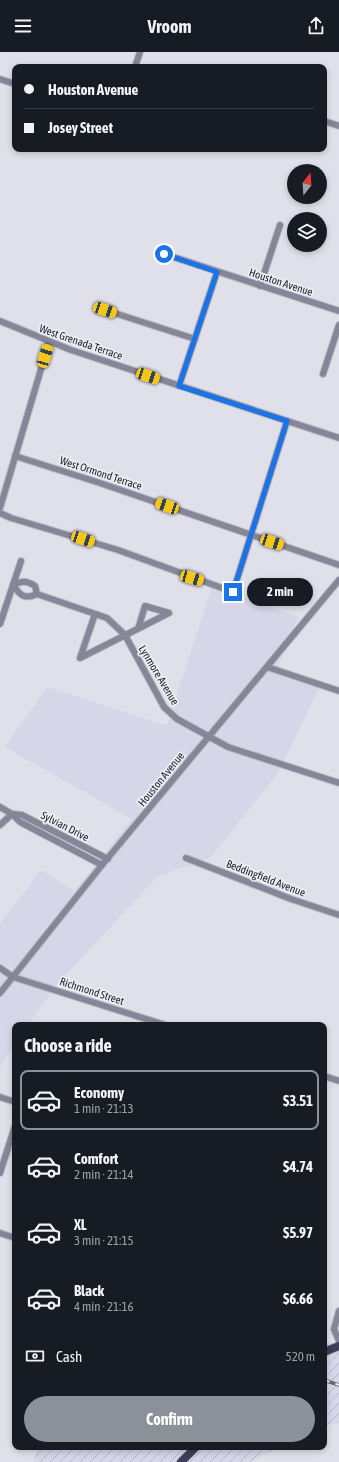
<!DOCTYPE html>
<meta charset="utf-8">
<style>
:root{--surface:#171b24;--page:#20242c;--text:#f1f3f6;--muted:#9ea1a6;--line:#363941;--accent:#8c9099}
body{margin:0;font-family:"Asap Condensed",sans-serif;background:var(--page);color:var(--text);height:100vh;display:flex;flex-direction:column;font-size:15px;white-space:nowrap}
*{box-sizing:border-box;margin:0}
p{font-size:13px;color:var(--muted)}
.icon{flex:none;width:22px;height:22px;fill:none;stroke:currentColor;stroke-width:2;stroke-linecap:round;stroke-linejoin:round}
.map{position:relative;flex:1;overflow:hidden}
.drawer{position:absolute;left:12px;top:970px;width:315px;height:428px;display:flex;flex-direction:column;background:var(--surface);border-radius:8px;box-shadow:0 2px 6px #0003}
.drawer>*{flex:none}
.guide{position:absolute;left:12px;top:12px;width:315px;height:88px;border-radius:8px;box-shadow:0 2px 6px #0003;display:grid;align-content:center;height:88px;padding:0 12px;background:var(--surface)}
.needle{width:26px;rotate:17deg}
.buttons{position:absolute;left:287px;top:112px;display:grid;gap:8px}
.buttons a{display:grid;place-items:center;width:40px;height:40px;border-radius:50%;background:var(--surface);box-shadow:0 2px 6px #0003;font-size:20px}
.end{position:absolute;width:18px;height:18px;margin:-9px;border:5px solid #1a73e8;background:#fff;box-shadow:0 0 0 2px #fff}
.from{border-radius:50%}
.bubble{position:absolute;height:28px;border-radius:14px;background:var(--surface);box-shadow:0 2px 6px #0003;font-size:13px;font-weight:700;line-height:28px;text-align:center}
.car{position:absolute;width:12px;height:24px;margin:-12px -6px;border-radius:5px;box-shadow:0 0 3px 1px #0007;background:linear-gradient(#f5c518 24%,#345 0 40%,#f5c518 0 76%,#345 0 86%,#f5c518 0)}
.guide b{display:flex;align-items:center;gap:14px;height:38px;font-size:15px}
.guide b+b{border-top:1px solid var(--line)}
.guide i{width:10px;height:10px;background:var(--text)}
ul{padding:0;list-style:none}
li{display:flex;align-items:center;gap:12px;height:60px;margin:0 8px 6px;padding:0 4px;border:2px solid transparent;border-radius:8px}
li div{flex:1}
li b{display:block;font-size:15px}
li em{font-style:normal;font-weight:700}
li.active{border-color:var(--accent)}
li>.icon{width:36px;height:36px;stroke-width:1.5}
h2{padding:0 12px;font-size:18px;line-height:48px}
.pay{display:flex;align-items:center;gap:10px;height:44px;padding:0 12px;font-size:15px}
.pay p{margin-inline-start:auto}
.primary-button{display:flex;gap:8px;margin-top:auto;padding:8px 12px}
.primary-button a{flex:1;height:46px;border-radius:24px;background:var(--accent);color:#fff;font-size:16px;font-weight:700;line-height:46px;text-align:center}
header{display:flex;justify-content:space-between;align-items:center;height:52px;padding:0 12px;background:var(--surface);font-size:18px;font-weight:700}
.map>svg:first-child{display:block}
</style>
<header><svg class="icon" aria-label="menu" viewBox="0 0 24 24"><path d="M4 6h16M4 12h16M4 18h16"/></svg>Vroom<svg class="icon" aria-label="share" viewBox="0 0 24 24"><path d="M12 15V3M7 8l5-5 5 5M5 13v7h14v-7"/></svg></header>
<div class="map">
<svg width="339" height="1410" viewBox="0 0 339 1410">
<defs>
<pattern id="industrial-furrows" width="10" height="10" patternUnits="userSpaceOnUse"><rect width="10" height="10" fill="#d6d6e8"/><path d="M-1 1l2-2M0 10L10 0M9 11l2-2" fill="none" stroke="#b7b7c7"/></pattern>
</defs>
<rect width="100%" height="100%" fill="#e0e0ea"/>
<polygon fill="#d6d6e8" points="212,534 298,565 278,613 319,637 277,722 210,806 158,824 57,932 28,973 15,973 15,992 0,1014 0,872 41,818 74,839 132,767 5,695 47,635 167,674"/>
<g fill="url(#industrial-furrows)">
<polygon points="324,1290 339,1295 339,1371 324,1374"/>
<polygon points="38,1395 279,1395 250,1410 33,1410"/>
</g>
<g fill="none" stroke-linecap="round" stroke-linejoin="round">
<defs>
<g id="minor">
<polyline points="135,15 140,0"/>
<polyline points="0,27 15,32"/>
<polyline points="324,69 339,74"/>
<polyline points="164,202 339,259"/>
<polyline points="260,234 280,173"/>
<polyline points="105,258 195,287"/>
<polyline points="0,269 71,298 339,386"/>
<polyline points="323,322 339,273"/>
<polyline points="179,334 217,220"/>
<polyline points="15,404 97,430 339,513"/>
<polyline points="0,456 49,290"/>
<polyline points="0,461 11,466 118,498 233,540 287,369"/>
<path d="M37 542 35 534C26 528 22 529 13 533 20 543 24 548 37 542L107 566 125 583 164 655 177 667 228 695 339 731"/>
<polyline points="95,562 80,606 169,561 145,554 138,577"/>
<polyline points="0,572 21,509"/>
<polyline points="267,615 339,639"/>
<polyline points="0,755 12,762 20,770 102,813"/>
<polyline points="12,762 22,763 108,807"/>
<polyline points="0,773 12,762"/>
<polyline points="186,806 291,847 339,863"/>
<polyline points="0,916 13,925 165,973"/>
<polyline points="0,941 102,813 339,528"/>
<polyline points="324,1024 339,1029"/>
<polyline points="0,1045 15,1050"/>
<polyline points="0,1121 15,1074"/>
<polyline points="0,1181 15,1186"/>
<polyline points="339,1259 334,1277 339,1289"/>
</g>
<g id="major">
<polyline points="324,1300 339,1294"/>
<polyline points="181,1410 196,1395"/>
</g>
</defs>
<use href="#minor" stroke="#bdbdc6" stroke-width="8"/>
<use href="#major" stroke="#bdbdc6" stroke-width="10"/>
<use href="#minor" stroke="#868698" stroke-width="6"/>
<use href="#major" stroke="#3e3d5a" stroke-width="8"/>
<defs>
<polyline id="rail" points="324,1328 339,1333"/>
</defs>
<use href="#rail" stroke="#65656b" stroke-width="3.5"/>
<use href="#rail" stroke="#ededf7" stroke-width="2" stroke-dasharray="6" stroke-linecap="butt"/>
</g>
<g fill="none" stroke-linecap="round" stroke-linejoin="round">
<polyline stroke="#1a73e8" stroke-width="5" points="164,202 217,220 179,334 287,369 233,540"/>
</g>
<g text-anchor="middle" dominant-baseline="central" stroke-width="3.5" stroke-linejoin="round" paint-order="stroke">
<g font-size="11" fill="#1d1d21" stroke="#ededf7">
<text transform="translate(281 230) rotate(18)">Houston Avenue</text>
<text transform="translate(81 290) rotate(19)">West Grenada Terrace</text>
<text transform="translate(101 421) rotate(18)">West Ormond Terrace</text>
<text transform="translate(159 623) rotate(59)">Lynmore Avenue</text>
<text transform="translate(161 727) rotate(-51)">Houston Avenue</text>
<text transform="translate(65 774) rotate(27)">Sylvian Drive</text>
<text transform="translate(266 826) rotate(21)">Beddingfield Avenue</text>
<text transform="translate(92 939) rotate(18)">Richmond Street</text>
</g>
</g>
</svg>
<div class="buttons">
<a><svg class="needle" viewBox="-14 -14 28 28"><path d="M0-13l5 13h-10z" fill="#e53935"/><path d="M0 13l5-13h-10z" fill="#9ea1a6"/></svg></a>
<a><svg class="icon" aria-label="layers" viewBox="0 0 24 24"><path d="M12 4l9 5-9 5-9-5zM3 14l9 5 9-5"/></svg></a>
</div>
<i class="end from" style="left:164px;top:202px"></i>
<i class="end" style="left:233px;top:540px"></i>
<div class="bubble" style="left:247px;top:526px;width:66px">2 min</div>
<i class="car" style="left:105px;top:258px;rotate:108deg"></i>
<i class="car" style="left:45px;top:304px;rotate:17deg"></i>
<i class="car" style="left:148px;top:324px;rotate:108deg"></i>
<i class="car" style="left:167px;top:454px;rotate:289deg"></i>
<i class="car" style="left:83px;top:487px;rotate:108deg"></i>
<i class="car" style="left:272px;top:490px;rotate:108deg"></i>
<i class="car" style="left:192px;top:526px;rotate:106deg"></i>
<div class="guide">
<b><i class="from"></i>Houston Avenue</b>
<b><i></i>Josey Street</b>
</div>
<section class="drawer">
<h2>Choose a ride</h2>
<ul>
<li class="active"><svg class="icon" aria-label="car" viewBox="0 0 24 24"><path d="M5 17H2v-5l4-1 3-4h7l3 4 3 1v5h-3M9 17h6M6 11h13"/><circle cx="7" cy="17" r="2"/><circle cx="17" cy="17" r="2"/></svg><div><b>Economy</b><p>1 min · 21:13</p></div><em>$3.51</em></li>
<li><svg class="icon" aria-label="car" viewBox="0 0 24 24"><path d="M5 17H2v-5l4-1 3-4h7l3 4 3 1v5h-3M9 17h6M6 11h13"/><circle cx="7" cy="17" r="2"/><circle cx="17" cy="17" r="2"/></svg><div><b>Comfort</b><p>2 min · 21:14</p></div><em>$4.74</em></li>
<li><svg class="icon" aria-label="car" viewBox="0 0 24 24"><path d="M5 17H2v-5l4-1 3-4h7l3 4 3 1v5h-3M9 17h6M6 11h13"/><circle cx="7" cy="17" r="2"/><circle cx="17" cy="17" r="2"/></svg><div><b>XL</b><p>3 min · 21:15</p></div><em>$5.97</em></li>
<li><svg class="icon" aria-label="car" viewBox="0 0 24 24"><path d="M5 17H2v-5l4-1 3-4h7l3 4 3 1v5h-3M9 17h6M6 11h13"/><circle cx="7" cy="17" r="2"/><circle cx="17" cy="17" r="2"/></svg><div><b>Black</b><p>4 min · 21:16</p></div><em>$6.66</em></li>
</ul>
<div class="pay"><svg class="icon" aria-label="cash" viewBox="0 0 24 24"><path d="M3 7h18v10H3z"/><circle cx="12" cy="12" r="2"/></svg>Cash<p>520 m</p></div>
<div class="primary-button"><a>Confirm</a></div>
</section>
</div>
